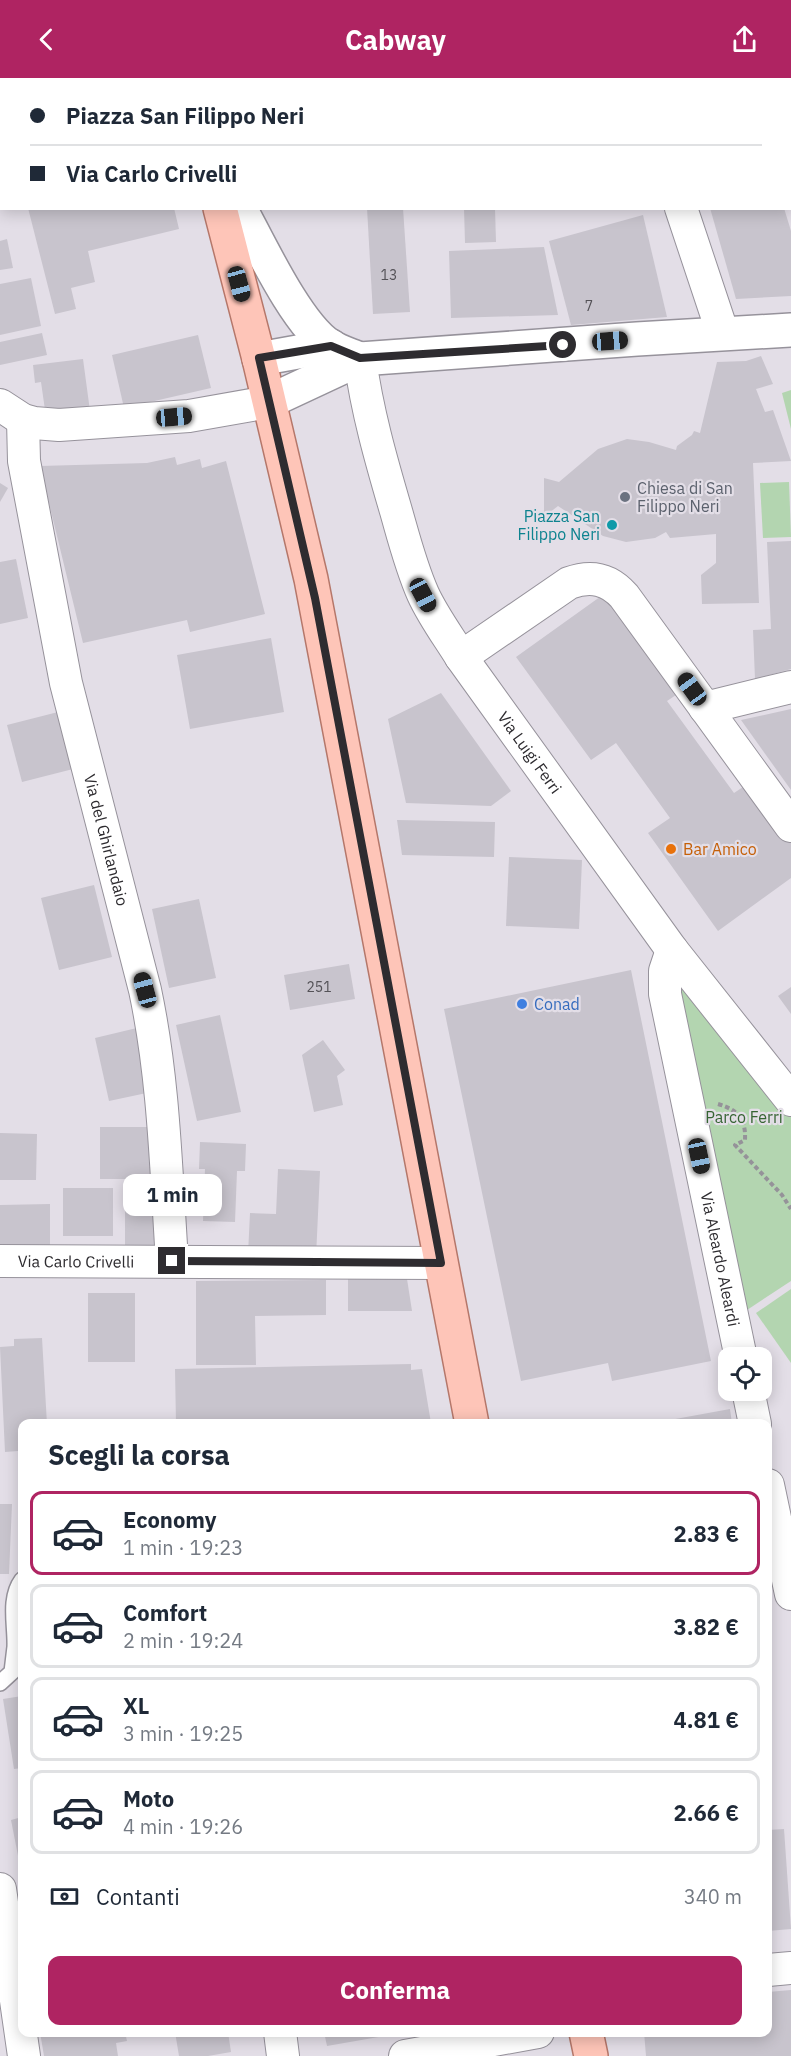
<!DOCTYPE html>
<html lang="it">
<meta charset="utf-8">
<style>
:root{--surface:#fff;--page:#f2f2f3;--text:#1f2937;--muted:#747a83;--line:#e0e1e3;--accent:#af2462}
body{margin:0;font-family:"IBM Plex Sans",sans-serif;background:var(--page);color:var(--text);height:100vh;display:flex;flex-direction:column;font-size:22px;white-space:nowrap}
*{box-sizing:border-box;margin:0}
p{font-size:20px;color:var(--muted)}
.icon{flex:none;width:33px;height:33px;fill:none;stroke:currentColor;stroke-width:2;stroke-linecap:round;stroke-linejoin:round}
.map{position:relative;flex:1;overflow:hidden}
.drawer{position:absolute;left:18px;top:1341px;width:754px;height:618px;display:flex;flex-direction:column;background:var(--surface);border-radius:12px;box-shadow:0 3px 15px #0003}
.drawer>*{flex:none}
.banner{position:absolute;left:0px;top:0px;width:792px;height:132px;box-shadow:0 3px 15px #0003;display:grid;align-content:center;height:132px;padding:0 30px;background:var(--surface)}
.tools{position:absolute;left:718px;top:1269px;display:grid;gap:12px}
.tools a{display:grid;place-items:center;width:54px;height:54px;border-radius:12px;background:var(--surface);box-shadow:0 3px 15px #0003;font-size:30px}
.end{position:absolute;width:27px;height:27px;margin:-14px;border:8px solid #2e2c30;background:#fff;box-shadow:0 0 0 3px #fff}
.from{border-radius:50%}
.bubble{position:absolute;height:42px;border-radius:12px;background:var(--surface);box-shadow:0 3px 15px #0003;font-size:20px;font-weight:700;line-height:42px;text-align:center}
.car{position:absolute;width:18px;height:36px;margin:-18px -9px;border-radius:8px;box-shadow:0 0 4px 2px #0007;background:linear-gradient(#222 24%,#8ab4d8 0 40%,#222 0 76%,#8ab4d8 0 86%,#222 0)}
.banner b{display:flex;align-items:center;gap:21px;height:57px;font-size:22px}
.banner b+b{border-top:2px solid var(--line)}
.banner i{width:15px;height:15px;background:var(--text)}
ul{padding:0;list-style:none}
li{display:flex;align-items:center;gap:18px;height:84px;margin:0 12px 9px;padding:0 18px;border:3px solid var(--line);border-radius:12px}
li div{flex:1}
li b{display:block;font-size:22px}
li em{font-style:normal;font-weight:700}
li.active{border-color:var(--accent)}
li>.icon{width:54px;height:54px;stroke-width:1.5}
h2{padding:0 30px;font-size:27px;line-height:72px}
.pay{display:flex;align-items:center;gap:15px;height:66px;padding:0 30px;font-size:22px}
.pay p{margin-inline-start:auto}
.action{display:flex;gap:12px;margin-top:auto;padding:12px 30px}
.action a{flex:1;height:69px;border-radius:12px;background:var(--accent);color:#fff;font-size:24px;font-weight:700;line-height:69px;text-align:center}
header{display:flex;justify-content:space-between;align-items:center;height:78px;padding:0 30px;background:var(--accent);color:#fff;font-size:27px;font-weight:700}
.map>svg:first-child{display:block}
</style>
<header><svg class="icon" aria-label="back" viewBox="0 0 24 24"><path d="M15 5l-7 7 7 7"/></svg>Cabway<svg class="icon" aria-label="share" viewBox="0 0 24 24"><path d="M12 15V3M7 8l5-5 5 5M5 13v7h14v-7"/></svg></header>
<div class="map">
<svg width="791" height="1978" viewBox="0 0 791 1978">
<rect width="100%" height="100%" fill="#e3dee7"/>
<g fill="#b3d5b0">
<polygon points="791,312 791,351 782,315"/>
<polygon points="789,404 791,459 763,460 760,405"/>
<polygon points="672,872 791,1022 791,1203 747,1232 695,1034"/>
<polygon points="791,1211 791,1285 756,1235"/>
</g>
<g fill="#c8c4cd">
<polygon points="28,130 174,130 179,151 88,173 95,204 71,210 76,231 55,236"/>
<polygon points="367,130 403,130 410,234 373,236"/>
<polygon points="464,130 495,130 496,164 465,165"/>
<polygon points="710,130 784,130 791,153 791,218 736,221"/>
<polygon points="643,137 667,239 571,247 549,163"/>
<polygon points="7,161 13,190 0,192 0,163"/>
<polygon points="544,169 558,237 451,240 449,173"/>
<polygon points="31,200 41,248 0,257 0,206"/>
<polygon points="42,255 47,277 0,287 0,264"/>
<polygon points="198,257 211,310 124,330 112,277"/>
<polygon points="761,278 773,306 756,311 765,334 773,332 791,383 753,385 759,525 702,526 701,497 716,485 716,456 670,460 666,454 655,460 626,464 603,458 558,428 544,439 544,400 559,404 598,371 627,361 649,364 676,372 677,368 692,357 694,353 700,355 717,284 746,283"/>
<polygon points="83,281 90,333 46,339 41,304 35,305 33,287"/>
<polygon points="175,379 177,387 200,381 202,390 226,383 265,536 190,554 187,542 83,565 40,388 147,385"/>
<polygon points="0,405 8,410 0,424"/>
<polygon points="791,463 791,591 755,601 753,552 771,551 767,464"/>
<polygon points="16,481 28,540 0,546 0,484"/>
<polygon points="604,516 676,617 667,623 734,715 749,705 791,763 791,800 718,853 648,755 670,740 616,665 591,682 516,579"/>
<polygon points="271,560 284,634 190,651 177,577"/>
<polygon points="441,615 511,713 491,728 406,725 388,641"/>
<polygon points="791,631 791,712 741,642"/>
<polygon points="62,633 77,690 22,704 7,647"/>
<polygon points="397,742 495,744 494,779 402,777"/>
<polygon points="509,779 582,782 579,851 506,848"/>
<polygon points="94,807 112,879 59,892 41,820"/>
<polygon points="199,821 216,900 169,910 152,831"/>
<polygon points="349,886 355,921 290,932 284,897"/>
<polygon points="631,892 711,1283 612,1303 608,1285 521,1303 444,931"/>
<polygon points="791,909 791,936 778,918"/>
<polygon points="220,937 241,1034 197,1043 176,947"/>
<polygon points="141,949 156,1013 109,1023 95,960"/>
<polygon points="323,962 345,992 337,998 343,1027 314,1034 302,977"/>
<rect x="100" y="1049" width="59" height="52"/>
<polygon points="0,1055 37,1056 36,1102 0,1102"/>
<polygon points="200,1064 246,1066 245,1093 237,1093 235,1144 203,1143 205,1091 199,1091"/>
<polygon points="278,1091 320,1093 316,1179 248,1176 250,1135 276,1136"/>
<rect x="125" y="1109" width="37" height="70"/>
<rect x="63" y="1110" width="50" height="48"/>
<polygon points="50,1126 50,1168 0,1169 0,1127"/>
<polygon points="348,1201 407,1201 412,1233 348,1233"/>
<polygon points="326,1202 326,1237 255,1238 256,1287 196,1287 196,1203"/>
<rect x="88" y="1215" width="47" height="69"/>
<polygon points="42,1260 47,1346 22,1346 22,1379 19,1379 18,1373 5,1374 0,1269 14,1268 14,1261"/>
<polygon points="411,1286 411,1292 422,1291 431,1345 176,1346 175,1291"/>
<polygon points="730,1331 732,1346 659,1346 659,1344"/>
<polygon points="0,1426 12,1426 9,1496 0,1496"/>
<polygon points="22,1618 22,1690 14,1691 3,1621"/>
<polygon points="22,1739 22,1793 21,1793 11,1742"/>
<polygon points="784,1751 791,1851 768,1853 768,1752"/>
<polygon points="791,1912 791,1978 646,1978 644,1954 768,1954 768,1914"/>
<polygon points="40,1954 125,1954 127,1963 116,1965 118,1978 44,1978"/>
<polygon points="175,1954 228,1954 231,1974 208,1978 179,1978"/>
<polygon points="324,1954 389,1954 390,1957 327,1968"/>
</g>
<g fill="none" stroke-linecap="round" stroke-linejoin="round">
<defs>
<path id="lane" d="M0 1605 12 1594C13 1586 14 1577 15 1569 16 1548 8 1521 22 1502"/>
<g id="street">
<polyline points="639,0 639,2"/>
<polyline points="681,130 723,256"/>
<path id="s1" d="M360 281C367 333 381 382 396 433 404 461 411 489 423 516 433 538 448 558 461 579L672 872 791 1022"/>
<polyline points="0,327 23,342 34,345 59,347 189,338 268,324"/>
<path id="s2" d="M23 342 24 383 66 605 145 912C164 1001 166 1092 172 1183"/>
<path d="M461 579 569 505C591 497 609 501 624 518L791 748"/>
<polyline points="705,630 791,609"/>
<path id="s3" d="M672 872 665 893V916L741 1280"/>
<path id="s4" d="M0 1183 441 1185"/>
<polyline points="748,1312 755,1346"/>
<polyline points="768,1407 791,1516"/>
<polyline points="0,1811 24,1978"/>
<polyline points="768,1892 791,1890"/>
<polyline points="280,1954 283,1978"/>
<polyline points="405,1978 538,1954"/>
</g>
<g id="secondary">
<path d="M240 130C260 167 297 247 330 268 339 274 351 277 360 281"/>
<polyline points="259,281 331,268"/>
<polyline points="268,324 360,281 637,261 791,252"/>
</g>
<g id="primary">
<polyline points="188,0 189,2"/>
<polyline points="220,130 259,281 311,501 472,1346"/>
<polyline points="586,1954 591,1978"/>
</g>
</defs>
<use href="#lane" stroke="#96929b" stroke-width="18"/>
<use href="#street" stroke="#96929b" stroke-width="34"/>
<use href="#secondary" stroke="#96929b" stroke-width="36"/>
<use href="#primary" stroke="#b5776a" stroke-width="36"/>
<path stroke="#959299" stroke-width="4" stroke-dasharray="4.5 3" stroke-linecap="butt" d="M718 1026C738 1032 746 1041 745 1062L735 1067 782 1117 791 1131"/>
<use href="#lane" stroke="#fff" stroke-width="15"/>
<use href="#street" stroke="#fff" stroke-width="32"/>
<use href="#secondary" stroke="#fff" stroke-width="33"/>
<use href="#primary" stroke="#fec5b8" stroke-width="33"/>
</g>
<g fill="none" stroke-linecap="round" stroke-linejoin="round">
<polyline stroke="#2e2c30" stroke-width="8" points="172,1183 441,1185 315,520 259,280 331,268 360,280 563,267"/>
</g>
<circle fill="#6b7280" stroke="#e3dee7" stroke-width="2" cx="625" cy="419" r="6"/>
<circle fill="#0f9aa8" stroke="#e3dee7" stroke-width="2" cx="612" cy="447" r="6"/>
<circle fill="#e8710a" stroke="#e3dee7" stroke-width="2" cx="671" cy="771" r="6"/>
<circle fill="#3f7fe0" stroke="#e3dee7" stroke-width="2" cx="522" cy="926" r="6"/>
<g text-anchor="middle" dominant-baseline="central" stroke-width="4.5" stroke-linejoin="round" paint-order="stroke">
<g font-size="14" fill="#545257">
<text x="389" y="197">13</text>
<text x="589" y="228">7</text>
<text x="319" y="909">251</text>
</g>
<g font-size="16" fill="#5b616d" stroke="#e3dee7" text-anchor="start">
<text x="637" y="410">Chiesa di San<tspan x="637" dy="18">Filippo Neri</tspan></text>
</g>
<g font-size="16" fill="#0d838f" stroke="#e3dee7" text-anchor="end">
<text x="600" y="438">Piazza San<tspan x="600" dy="18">Filippo Neri</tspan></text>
</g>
<g font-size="16" fill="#2e2c30" stroke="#e3dee7">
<text stroke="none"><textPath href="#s1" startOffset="435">Via Luigi Ferri</textPath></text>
<text stroke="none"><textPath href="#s2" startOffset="429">Via del Ghirlandaio</textPath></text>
<text stroke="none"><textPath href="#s3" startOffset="316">Via Aleardo Aleardi</textPath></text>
<text stroke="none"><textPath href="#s4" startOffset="76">Via Carlo Crivelli</textPath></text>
</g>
<g font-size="16" fill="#c56008" stroke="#e3dee7" text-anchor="start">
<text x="683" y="771">Bar Amico</text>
</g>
<g font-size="16" fill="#366cbe" stroke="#e3dee7" text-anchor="start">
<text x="534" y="926">Conad</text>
</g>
<g font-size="16" fill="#366433" stroke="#e3dee7">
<text x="744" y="1039">Parco Ferri</text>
</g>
</g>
</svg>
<div class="tools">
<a><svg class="icon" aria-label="locate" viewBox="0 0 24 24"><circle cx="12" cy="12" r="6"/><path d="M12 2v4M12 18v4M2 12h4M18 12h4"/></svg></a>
</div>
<i class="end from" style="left:563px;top:267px"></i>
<i class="end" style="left:172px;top:1183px"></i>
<div class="bubble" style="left:123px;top:1096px;width:99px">1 min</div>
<i class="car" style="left:239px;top:206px;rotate:165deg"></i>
<i class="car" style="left:610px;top:263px;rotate:86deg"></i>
<i class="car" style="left:174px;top:339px;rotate:85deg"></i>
<i class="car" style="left:423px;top:517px;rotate:152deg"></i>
<i class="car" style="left:692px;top:611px;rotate:324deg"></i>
<i class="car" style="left:145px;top:912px;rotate:345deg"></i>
<i class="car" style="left:699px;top:1078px;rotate:168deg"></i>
<div class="banner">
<b><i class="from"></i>Piazza San Filippo Neri</b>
<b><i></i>Via Carlo Crivelli</b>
</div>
<section class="drawer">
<h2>Scegli la corsa</h2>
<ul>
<li class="active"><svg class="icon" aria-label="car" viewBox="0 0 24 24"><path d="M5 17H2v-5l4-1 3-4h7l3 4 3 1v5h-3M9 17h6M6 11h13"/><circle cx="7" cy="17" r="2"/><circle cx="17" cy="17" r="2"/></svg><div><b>Economy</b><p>1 min · 19:23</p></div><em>2.83 €</em></li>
<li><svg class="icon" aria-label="car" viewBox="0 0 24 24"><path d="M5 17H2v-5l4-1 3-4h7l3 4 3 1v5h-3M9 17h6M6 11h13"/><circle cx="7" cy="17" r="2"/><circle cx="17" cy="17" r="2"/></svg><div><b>Comfort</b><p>2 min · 19:24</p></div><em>3.82 €</em></li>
<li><svg class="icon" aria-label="car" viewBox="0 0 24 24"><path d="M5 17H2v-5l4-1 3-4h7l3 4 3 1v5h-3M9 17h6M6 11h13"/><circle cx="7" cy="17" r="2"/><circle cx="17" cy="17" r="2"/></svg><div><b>XL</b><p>3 min · 19:25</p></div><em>4.81 €</em></li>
<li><svg class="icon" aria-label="car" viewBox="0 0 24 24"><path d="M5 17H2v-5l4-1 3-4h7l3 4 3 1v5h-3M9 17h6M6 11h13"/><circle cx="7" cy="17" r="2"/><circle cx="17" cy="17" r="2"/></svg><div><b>Moto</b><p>4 min · 19:26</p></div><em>2.66 €</em></li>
</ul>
<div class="pay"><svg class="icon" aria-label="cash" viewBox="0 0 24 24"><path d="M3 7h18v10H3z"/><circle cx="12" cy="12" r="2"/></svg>Contanti<p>340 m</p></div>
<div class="action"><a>Conferma</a></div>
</section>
</div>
